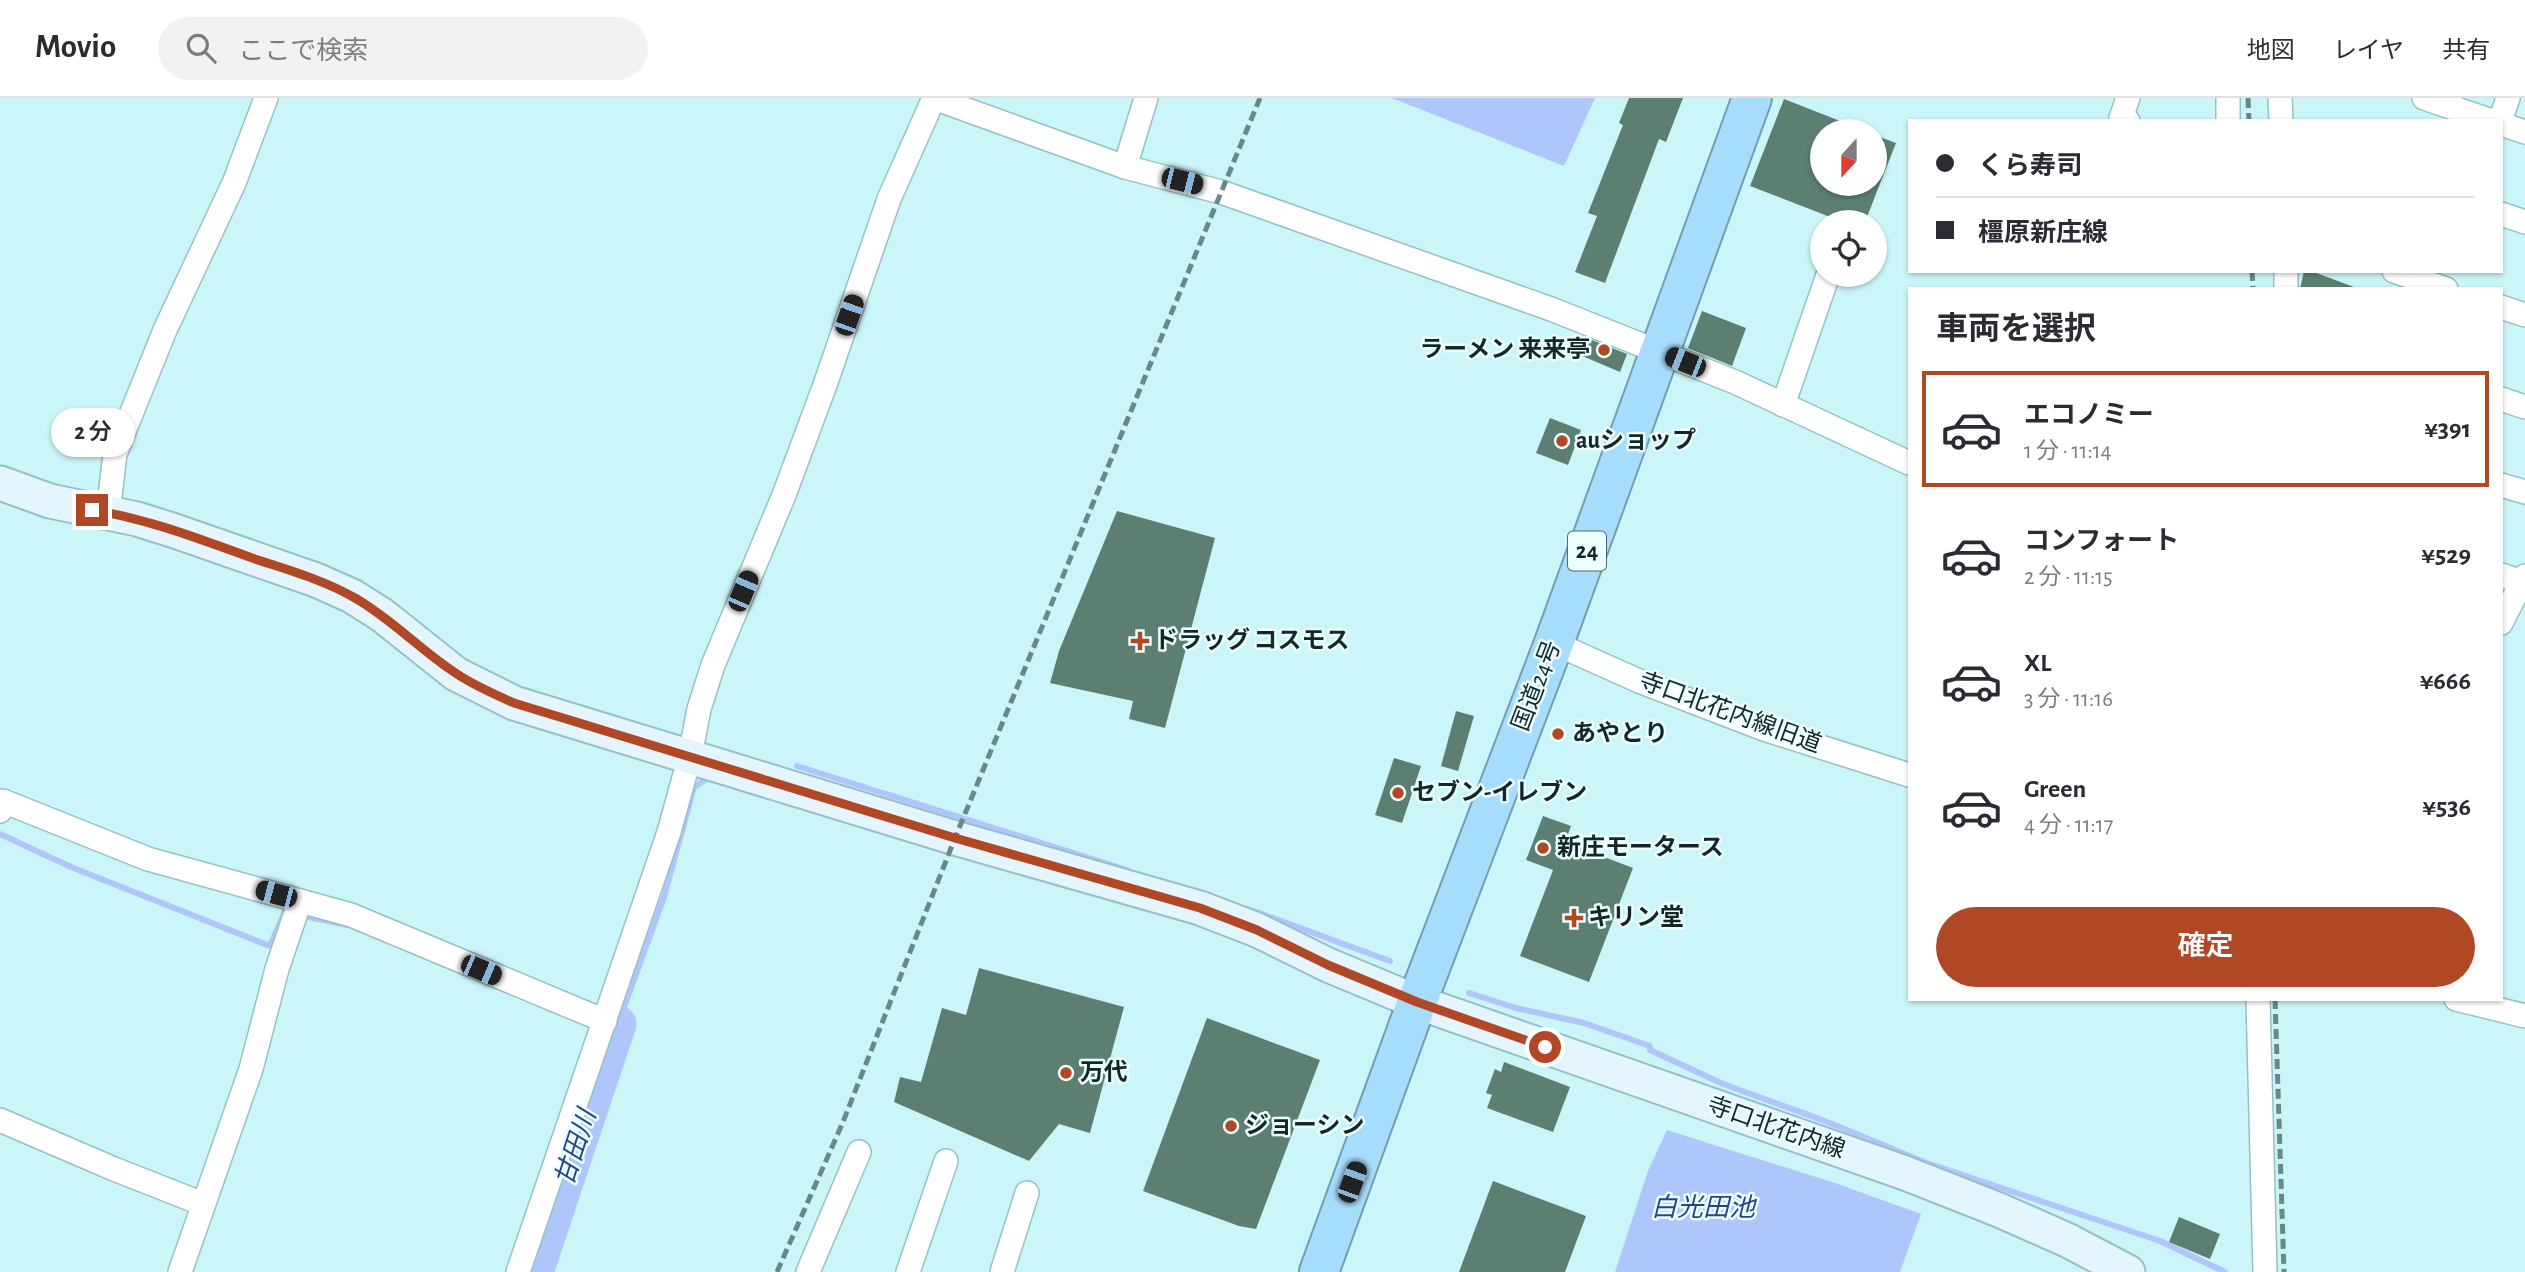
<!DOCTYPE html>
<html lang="ja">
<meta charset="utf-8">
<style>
:root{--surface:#fff;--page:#f2f2f3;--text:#2b2b33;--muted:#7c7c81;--line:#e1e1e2;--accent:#b04826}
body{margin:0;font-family:"Alegreya Sans","Noto Sans JP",sans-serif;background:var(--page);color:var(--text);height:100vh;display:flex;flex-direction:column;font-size:26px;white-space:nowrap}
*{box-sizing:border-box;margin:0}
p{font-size:23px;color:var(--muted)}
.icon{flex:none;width:38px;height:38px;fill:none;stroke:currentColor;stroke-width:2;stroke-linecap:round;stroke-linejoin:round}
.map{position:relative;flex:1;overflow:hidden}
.panel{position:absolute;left:1908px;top:189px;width:595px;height:714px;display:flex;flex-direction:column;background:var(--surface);border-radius:0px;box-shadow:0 2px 5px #0004}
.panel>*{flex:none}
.hud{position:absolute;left:1908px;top:21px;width:595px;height:154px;border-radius:0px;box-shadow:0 2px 5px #0004;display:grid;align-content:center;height:154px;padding:0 28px;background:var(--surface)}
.needle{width:46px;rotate:201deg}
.fabs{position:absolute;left:1810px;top:21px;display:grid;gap:14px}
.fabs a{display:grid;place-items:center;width:77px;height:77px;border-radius:50%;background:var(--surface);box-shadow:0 2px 5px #0004;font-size:35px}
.end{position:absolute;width:32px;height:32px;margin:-16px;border:9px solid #b04826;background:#fff;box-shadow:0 0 0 4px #fff}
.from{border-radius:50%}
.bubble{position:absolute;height:49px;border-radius:24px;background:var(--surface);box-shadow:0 2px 5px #0004;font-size:23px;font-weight:600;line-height:49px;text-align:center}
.car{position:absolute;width:21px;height:42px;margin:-21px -10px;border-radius:9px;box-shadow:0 0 5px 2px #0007;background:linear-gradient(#222 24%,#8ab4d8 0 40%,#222 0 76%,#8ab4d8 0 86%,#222 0)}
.hud b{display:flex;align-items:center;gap:24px;height:66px;font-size:26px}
.hud b+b{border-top:2px solid var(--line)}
.hud i{width:18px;height:18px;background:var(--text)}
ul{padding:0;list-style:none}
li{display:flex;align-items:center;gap:21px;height:116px;margin:0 14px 10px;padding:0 14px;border:4px solid transparent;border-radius:0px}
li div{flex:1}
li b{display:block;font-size:26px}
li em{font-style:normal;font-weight:600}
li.current{border-color:var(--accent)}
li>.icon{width:63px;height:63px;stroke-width:1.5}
h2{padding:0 28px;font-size:32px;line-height:84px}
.primary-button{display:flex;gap:14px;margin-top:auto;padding:14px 28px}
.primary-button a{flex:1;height:80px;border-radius:42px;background:var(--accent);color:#fff;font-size:28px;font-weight:600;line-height:80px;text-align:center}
header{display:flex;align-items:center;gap:42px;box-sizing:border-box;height:98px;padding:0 35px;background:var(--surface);border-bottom:2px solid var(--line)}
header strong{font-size:33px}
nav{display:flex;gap:38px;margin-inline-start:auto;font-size:24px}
.search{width:490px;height:63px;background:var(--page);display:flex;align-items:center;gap:18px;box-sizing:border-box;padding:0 24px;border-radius:38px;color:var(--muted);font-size:26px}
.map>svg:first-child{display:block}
</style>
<header>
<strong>Movio</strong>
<div class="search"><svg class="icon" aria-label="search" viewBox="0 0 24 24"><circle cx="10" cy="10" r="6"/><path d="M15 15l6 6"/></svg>ここで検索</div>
<nav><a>地図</a><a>レイヤ</a><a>共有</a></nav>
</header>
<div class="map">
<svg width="2525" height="1174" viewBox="0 0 2525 1174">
<rect width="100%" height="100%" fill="#caf6f9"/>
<g fill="#aec6fc">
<polygon points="1392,0 1595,0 1564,68"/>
<polygon points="1667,1032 1835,1085 1921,1116 1900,1174 1615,1174 1648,1073"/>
</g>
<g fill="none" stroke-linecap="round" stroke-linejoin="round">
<g stroke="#aec6fc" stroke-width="6">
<polyline points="797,668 1127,772"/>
<polyline points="0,736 71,769 270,848 285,813"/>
<polyline points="1248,811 1390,863"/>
<polyline points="299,817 347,827"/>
<polyline points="1469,895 1516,910 1584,925 1650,948 1650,952 1723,986 1830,1025 1924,1064 2160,1143 2225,1174"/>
<polyline points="618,926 664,799 694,689 709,679 712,680"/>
</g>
<polyline stroke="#aec6fc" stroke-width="37" points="535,1174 618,926"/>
</g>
<g fill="#5c7f71">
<polygon points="1629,0 1683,0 1666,44 1659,41 1605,185 1575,174 1597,118 1588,115 1623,27 1619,25"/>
<polygon points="1784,1 1863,32 1822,33 1822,86 1874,86 1874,37 1896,45 1865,124 1843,124 1750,88"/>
<polygon points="2304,173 2311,173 2354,189 2353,191 2300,191"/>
<polygon points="1702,213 1746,230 1732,268 1688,250"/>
<polygon points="1587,240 1627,256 1620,274 1580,257"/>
<polygon points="1550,320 1581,332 1568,367 1536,355"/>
<polygon points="1117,413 1215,440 1165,630 1129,621 1133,603 1050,585 1059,553"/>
<polygon points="1456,613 1474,618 1458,673 1441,668"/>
<polygon points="1394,660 1421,668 1402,725 1375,717"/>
<polygon points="1543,718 1571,728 1565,744 1633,770 1589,884 1520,858 1553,772 1526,762"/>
<polygon points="979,870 1124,909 1090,1035 1059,1026 1029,1063 894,1004 900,979 921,984 942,910 966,917"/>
<polygon points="1207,920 1320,962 1256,1131 1239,1128 1143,1093"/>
<polygon points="1504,964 1570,989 1553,1034 1487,1010 1492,997 1486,995 1495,971 1501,974"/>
<polygon points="1493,1083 1586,1118 1565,1174 1459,1174"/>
<polygon points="2179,1119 2220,1136 2210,1161 2169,1144"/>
</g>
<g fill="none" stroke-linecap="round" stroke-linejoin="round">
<defs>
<g id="street">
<polyline points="934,0 1125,69 1221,94 1551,211 1735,284 1909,365"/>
<polyline points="2228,0 2228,23"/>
<polyline points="2280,0 2281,23"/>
<polyline points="2424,0 2492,23"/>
<polyline points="2128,23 2121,20 2128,0"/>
<polyline points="2500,23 2508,0"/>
<polyline points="2501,26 2525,34"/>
<polyline points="1125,69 1146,0"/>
<polyline points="2501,116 2525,124"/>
<polyline points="2286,173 2286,191"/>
<polyline points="2394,173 2446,191"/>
<polyline points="2501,209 2525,217"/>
<polyline points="2501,301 2525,309"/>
<polyline points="1783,307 1828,177"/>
<polyline points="2501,387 2525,394"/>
<polyline points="108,415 115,356 165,232 234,85 266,0"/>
<polyline points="2501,477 2522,484"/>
<polyline points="2501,525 2525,478"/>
<polyline points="1554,545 1639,583 1764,631 1909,677"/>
<polyline points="0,713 3,703 148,761 351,817 605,923"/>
<polyline points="2258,901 2265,1174"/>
<polyline points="2456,901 2525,918"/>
<polyline points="0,1022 114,1071 203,1106"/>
<polyline points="180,1174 251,971 277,871 300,803"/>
<polyline points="518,1174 669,734 690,658 699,611 713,567 784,397 825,287 889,101 934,0"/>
<polyline points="808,1174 859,1054"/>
<polyline points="908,1174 946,1063"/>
<polyline points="1002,1174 1027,1095"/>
</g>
<polyline id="secondary" points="0,385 50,403 137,421 172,432 316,482 352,498 382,517 456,576 514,605 955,740 1200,810 1257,832 1328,867 1417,904 1905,1075 1999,1112 2067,1142 2128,1174"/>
<polyline id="highway" points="1319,1174 1417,904 1554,545 1752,0"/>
</defs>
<use href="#street" stroke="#96c1c4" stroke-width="26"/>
<use href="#secondary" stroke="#96c1c4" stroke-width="37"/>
<use href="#highway" stroke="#749db1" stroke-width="42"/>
<use href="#street" stroke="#fff" stroke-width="23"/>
<use href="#secondary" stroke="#e5f5fe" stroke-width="33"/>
<use href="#highway" stroke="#a7ddfc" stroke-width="38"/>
<g stroke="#6a888a" stroke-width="5" stroke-dasharray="10 5" stroke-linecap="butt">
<polyline points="2248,0 2249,23"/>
<polyline points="2252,173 2253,191"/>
<polyline points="2275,901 2284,1174"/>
<polyline points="777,1174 843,1024 955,740 1260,0"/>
</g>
</g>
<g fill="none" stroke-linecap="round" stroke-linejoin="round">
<path stroke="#b04826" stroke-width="9" d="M92 412C149 421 202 442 255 461 288 472 324 482 355 500 392 521 421 553 457 576 475 588 494 596 514 605L955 740 1200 810 1257 832 1328 867 1417 904 1545 949"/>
</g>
<g fill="#b04826" stroke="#ecfeff" stroke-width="2.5">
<circle cx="1604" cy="252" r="7"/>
<circle cx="1562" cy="343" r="7"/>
<path d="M1136.5 532.5h7v7h7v7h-7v7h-7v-7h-7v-7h7z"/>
<circle cx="1558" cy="636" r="7"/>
<circle cx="1398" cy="695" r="7"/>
<circle cx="1543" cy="750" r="7"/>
<path d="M1570.5 809.5h7v7h7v7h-7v7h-7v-7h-7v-7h7z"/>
<circle cx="1066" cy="975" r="7"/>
<circle cx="1231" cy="1028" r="7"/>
</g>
<g text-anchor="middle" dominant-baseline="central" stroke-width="5" stroke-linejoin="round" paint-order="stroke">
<rect fill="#ecfeff" stroke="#566768" stroke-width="2" x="1568" y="433.5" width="38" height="39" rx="5"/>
<g font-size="23" font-weight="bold" fill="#152627">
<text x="1587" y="453">24</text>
</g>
<g font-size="24" font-weight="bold" fill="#152627" stroke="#ecfeff" text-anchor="start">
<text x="1590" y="252" text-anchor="end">ラーメン 来来亭</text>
<text x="1576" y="343">auショップ</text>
<text x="1154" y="543">ドラッグ コスモス</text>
<text x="1572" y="636">あやとり</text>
<text x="1412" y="695">セブン-イレブン</text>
<text x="1557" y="750">新庄モータース</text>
<text x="1588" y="820">キリン堂</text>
<text x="1080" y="975">万代</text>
<text x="1245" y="1028">ジョーシン</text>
</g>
<g font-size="24" fill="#152627" stroke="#ecfeff">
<text transform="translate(1537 588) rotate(-69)">国道24号</text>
<text transform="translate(1730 615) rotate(20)">寺口北花内線旧道</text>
<text transform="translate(1776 1030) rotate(19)">寺口北花内線</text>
</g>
<g font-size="26" font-style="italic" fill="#26428d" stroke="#ecfeff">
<text transform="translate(576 1050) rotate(-72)">甘田川</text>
<text x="1703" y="1110">白光田池</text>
</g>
</g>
</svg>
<div class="fabs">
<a><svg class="needle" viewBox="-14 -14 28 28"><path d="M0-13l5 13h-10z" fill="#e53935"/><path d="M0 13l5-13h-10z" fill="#7c7c81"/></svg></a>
<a><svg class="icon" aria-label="locate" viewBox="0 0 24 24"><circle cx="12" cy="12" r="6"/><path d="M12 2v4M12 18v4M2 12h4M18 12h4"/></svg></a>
</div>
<i class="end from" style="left:1545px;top:949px"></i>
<i class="end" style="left:92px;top:412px"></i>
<div class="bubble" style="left:51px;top:310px;width:84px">2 分</div>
<i class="car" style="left:1182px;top:83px;rotate:104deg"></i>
<i class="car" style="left:849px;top:217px;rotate:19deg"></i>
<i class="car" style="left:1685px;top:264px;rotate:292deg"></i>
<i class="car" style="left:743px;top:493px;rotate:23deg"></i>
<i class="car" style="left:276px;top:796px;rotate:285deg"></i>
<i class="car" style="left:481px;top:872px;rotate:113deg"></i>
<i class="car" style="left:1352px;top:1084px;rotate:20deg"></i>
<div class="hud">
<b><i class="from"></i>くら寿司</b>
<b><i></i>橿原新庄線</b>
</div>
<section class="panel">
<h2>車両を選択</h2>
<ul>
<li class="current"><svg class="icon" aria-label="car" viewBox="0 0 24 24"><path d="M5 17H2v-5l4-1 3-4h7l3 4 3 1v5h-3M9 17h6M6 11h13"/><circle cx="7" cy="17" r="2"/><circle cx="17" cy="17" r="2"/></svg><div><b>エコノミー</b><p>1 分 · 11:14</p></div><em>¥391</em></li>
<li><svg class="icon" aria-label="car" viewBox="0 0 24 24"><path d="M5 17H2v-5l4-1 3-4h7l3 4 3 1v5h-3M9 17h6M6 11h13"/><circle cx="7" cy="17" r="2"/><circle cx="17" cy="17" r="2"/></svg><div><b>コンフォート</b><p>2 分 · 11:15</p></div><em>¥529</em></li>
<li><svg class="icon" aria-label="car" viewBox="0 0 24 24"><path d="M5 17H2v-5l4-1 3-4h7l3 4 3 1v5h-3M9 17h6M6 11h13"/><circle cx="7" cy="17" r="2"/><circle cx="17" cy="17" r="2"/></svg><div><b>XL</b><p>3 分 · 11:16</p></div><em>¥666</em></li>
<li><svg class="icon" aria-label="car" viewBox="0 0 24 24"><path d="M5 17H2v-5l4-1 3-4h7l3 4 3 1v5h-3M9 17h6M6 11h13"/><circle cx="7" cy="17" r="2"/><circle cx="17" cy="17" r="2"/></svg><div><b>Green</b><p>4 分 · 11:17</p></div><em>¥536</em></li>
</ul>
<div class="primary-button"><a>確定</a></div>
</section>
</div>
